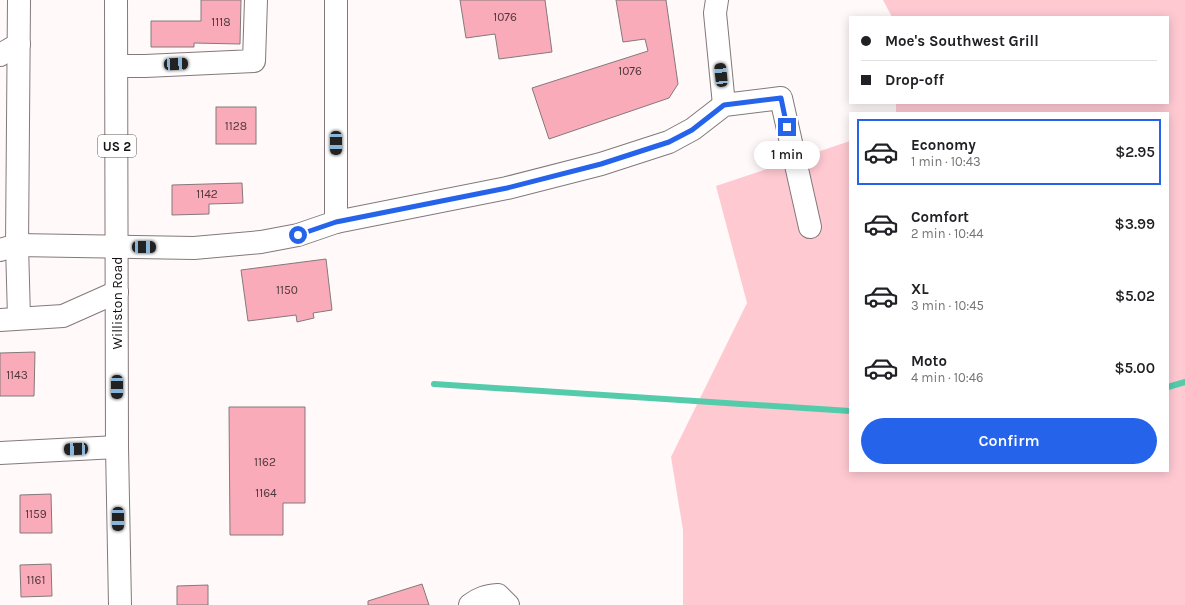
<!DOCTYPE html>
<meta charset="utf-8">
<style>
:root{--surface:#fff;--page:#f2f2f2;--text:#202124;--muted:#757577;--line:#e0e0e0;--accent:#2563eb}
body{margin:0;font-family:Karla,sans-serif;background:var(--page);color:var(--text);height:100vh;display:flex;flex-direction:column;font-size:15px;white-space:nowrap}
*{box-sizing:border-box;margin:0}
p{font-size:13px;color:var(--muted)}
.icon{flex:none;width:22px;height:22px;fill:none;stroke:currentColor;stroke-width:2;stroke-linecap:round;stroke-linejoin:round}
.map{position:relative;flex:1;overflow:hidden}
.side{position:absolute;left:849px;top:112px;width:320px;height:360px;display:flex;flex-direction:column;background:var(--surface);border-radius:0px;box-shadow:0 2px 10px #0003}
.side>*{flex:none}
.top-card{position:absolute;left:849px;top:16px;width:320px;height:88px;border-radius:0px;box-shadow:0 2px 10px #0003;display:grid;align-content:center;height:88px;padding:0 12px;background:var(--surface)}
.end{position:absolute;width:18px;height:18px;margin:-9px;border:5px solid #2563eb;background:#fff;box-shadow:0 0 0 2px #fff}
.from{border-radius:50%}
.bubble{position:absolute;height:28px;border-radius:14px;background:var(--surface);box-shadow:0 2px 10px #0003;font-size:13px;font-weight:600;line-height:28px;text-align:center}
.car{position:absolute;width:12px;height:24px;margin:-12px -6px;border-radius:5px;box-shadow:0 0 3px 1px #0007;background:linear-gradient(#222 24%,#8ab4d8 0 40%,#222 0 76%,#8ab4d8 0 86%,#222 0)}
.top-card b{display:flex;align-items:center;gap:14px;height:38px;font-size:15px}
.top-card b+b{border-top:1px solid var(--line)}
.top-card i{width:10px;height:10px;background:var(--text)}
ul{padding:7px 0 0;list-style:none}
li{display:flex;align-items:center;gap:12px;height:66px;margin:0 8px 6px;padding:0 4px;border:2px solid transparent;border-radius:0px}
li div{flex:1}
li b{display:block;font-size:15px}
li em{font-style:normal;font-weight:600}
li.on{border-color:var(--accent)}
li>.icon{width:36px;height:36px;stroke-width:1.5}
.primary-button{display:flex;gap:8px;margin-top:auto;padding:8px 12px}
.primary-button a{flex:1;height:46px;border-radius:24px;background:var(--accent);color:#fff;font-size:16px;font-weight:600;line-height:46px;text-align:center}
.map>svg:first-child{display:block}
</style>
<div class="map">
<svg width="1185" height="605" viewBox="0 0 1185 605">
<rect width="100%" height="100%" fill="#fff9fa"/>
<polygon fill="#ffc9d2" points="883,0 1185,0 1185,605 683,605 683,530 671,457 747,303 716,186 850,141 850,471 1168,471 1168,113 896,113 896,103 1168,103 1168,17 892,17"/>
<g fill="none" stroke-linecap="round" stroke-linejoin="round">
<g stroke="#54ccab" stroke-width="6">
<polyline points="434,384 850,411"/>
<polyline points="1168,387 1185,382"/>
</g>
</g>
<g fill="#faabb9" stroke="#84797a">
<polygon points="201,0 241,0 240,44 194,43 194,47 151,47 151,21 201,21"/>
<polygon points="460,0 545,0 552,52 499,59 495,34 466,38"/>
<polygon points="616,0 666,0 678,84 669,98 549,139 532,88 648,51 645,39 623,42"/>
<rect x="216" y="107" width="40" height="37"/>
<polygon points="242,183 243,203 209,204 209,214 172,215 172,185"/>
<polygon points="326,259 332,310 313,313 314,318 297,322 296,315 248,321 241,270"/>
<polygon points="35,352 34,396 0,396 0,353"/>
<polygon points="229,407 305,407 305,503 283,503 283,535 230,535"/>
<polygon points="51,494 52,533 20,533 20,495"/>
<polygon points="51,564 52,596 21,597 20,565"/>
<polygon points="422,584 429,605 368,605 368,601"/>
<polygon points="208,585 208,605 177,605 177,586"/>
</g>
<g fill="none" stroke-linecap="round" stroke-linejoin="round">
<defs>
<g id="minor">
<polyline points="19,0 17,245 19,318"/>
<polyline points="336,0 336,222"/>
<polyline points="717,0 715,13 724,105"/>
<polyline points="0,55 19,44"/>
<polyline points="117,66 145,66 254,61 256,0"/>
<polyline points="0,250 17,245 194,248 261,242 298,235 336,222 507,188 601,164 669,142 693,129 724,105 781,98 810,227"/>
<polyline points="0,320 63,316 117,292"/>
<polyline points="0,453 117,447"/>
<path d="M470 605C479 598 486 596 498 595L508 605"/>
</g>
<polyline id="major" points="116,0 117,447 120,605"/>
</defs>
<use href="#minor" stroke="#84787a" stroke-width="24"/>
<use href="#major" stroke="#84787a" stroke-width="24"/>
<use href="#minor" stroke="#fff" stroke-width="22"/>
<use href="#major" stroke="#fff" stroke-width="22"/>
</g>
<g fill="none" stroke-linecap="round" stroke-linejoin="round">
<polyline stroke="#2563eb" stroke-width="5" points="298,235 336,222 507,188 601,164 669,142 692,130 724,105 781,98 787,127"/>
</g>
<g text-anchor="middle" dominant-baseline="central" stroke-width="3" stroke-linejoin="round" paint-order="stroke">
<g font-size="12" fill="#4e373b">
<text x="505" y="17">1076</text>
<text x="221" y="22">1118</text>
<text x="630" y="71">1076</text>
<text x="236" y="126">1128</text>
<text x="207" y="194">1142</text>
<text x="287" y="290">1150</text>
<text x="17" y="375">1143</text>
<text x="265" y="462">1162</text>
<text x="266" y="493">1164</text>
<text x="36" y="514">1159</text>
<text x="36" y="580">1161</text>
</g>
<rect fill="#fff" stroke="#5a5858" stroke-width="1" x="98" y="135" width="38" height="22" rx="3"/>
<g font-size="13" font-weight="bold" fill="#141011">
<text x="117" y="146">US 2</text>
</g>
<g font-size="14" fill="#141011" stroke="#fff">
<text transform="translate(117 303) rotate(-90)">Williston Road</text>
</g>
</g>
</svg>
<i class="end from" style="left:298px;top:235px"></i>
<i class="end" style="left:787px;top:127px"></i>
<div class="bubble" style="left:754px;top:141px;width:66px">1 min</div>
<i class="car" style="left:176px;top:64px;rotate:87deg"></i>
<i class="car" style="left:721px;top:75px;rotate:354deg"></i>
<i class="car" style="left:336px;top:143px;rotate:180deg"></i>
<i class="car" style="left:144px;top:247px;rotate:91deg"></i>
<i class="car" style="left:117px;top:387px;rotate:180deg"></i>
<i class="car" style="left:76px;top:449px;rotate:268deg"></i>
<i class="car" style="left:118px;top:519px;rotate:180deg"></i>
<div class="top-card">
<b><i class="from"></i>Moe's Southwest Grill</b>
<b><i></i>Drop-off</b>
</div>
<section class="side">
<ul>
<li class="on"><svg class="icon" aria-label="car" viewBox="0 0 24 24"><path d="M5 17H2v-5l4-1 3-4h7l3 4 3 1v5h-3M9 17h6M6 11h13"/><circle cx="7" cy="17" r="2"/><circle cx="17" cy="17" r="2"/></svg><div><b>Economy</b><p>1 min · 10:43</p></div><em>$2.95</em></li>
<li><svg class="icon" aria-label="car" viewBox="0 0 24 24"><path d="M5 17H2v-5l4-1 3-4h7l3 4 3 1v5h-3M9 17h6M6 11h13"/><circle cx="7" cy="17" r="2"/><circle cx="17" cy="17" r="2"/></svg><div><b>Comfort</b><p>2 min · 10:44</p></div><em>$3.99</em></li>
<li><svg class="icon" aria-label="car" viewBox="0 0 24 24"><path d="M5 17H2v-5l4-1 3-4h7l3 4 3 1v5h-3M9 17h6M6 11h13"/><circle cx="7" cy="17" r="2"/><circle cx="17" cy="17" r="2"/></svg><div><b>XL</b><p>3 min · 10:45</p></div><em>$5.02</em></li>
<li><svg class="icon" aria-label="car" viewBox="0 0 24 24"><path d="M5 17H2v-5l4-1 3-4h7l3 4 3 1v5h-3M9 17h6M6 11h13"/><circle cx="7" cy="17" r="2"/><circle cx="17" cy="17" r="2"/></svg><div><b>Moto</b><p>4 min · 10:46</p></div><em>$5.00</em></li>
</ul>
<div class="primary-button"><a>Confirm</a></div>
</section>
</div>
